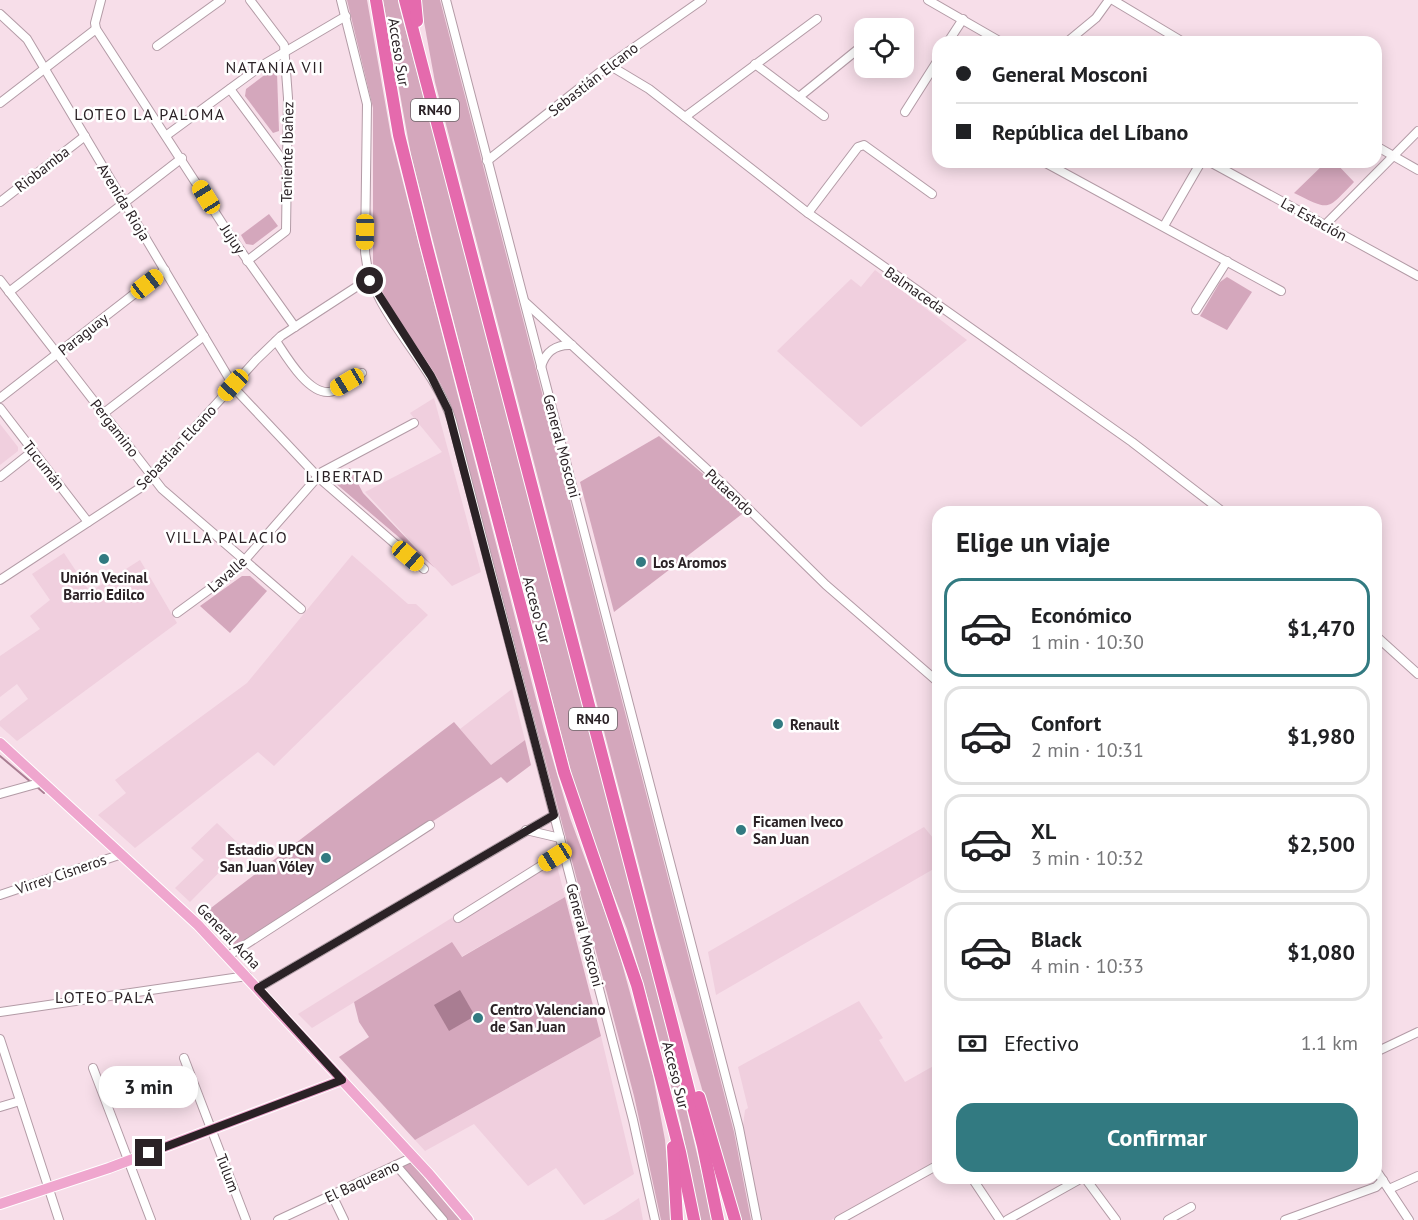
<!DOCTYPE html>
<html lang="es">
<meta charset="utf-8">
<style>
:root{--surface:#fff;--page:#f2f2f2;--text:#202124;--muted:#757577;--line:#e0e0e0;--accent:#327a81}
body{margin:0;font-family:"PT Sans",sans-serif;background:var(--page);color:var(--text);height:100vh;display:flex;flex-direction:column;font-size:22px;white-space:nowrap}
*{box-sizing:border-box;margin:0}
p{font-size:20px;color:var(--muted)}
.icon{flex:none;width:33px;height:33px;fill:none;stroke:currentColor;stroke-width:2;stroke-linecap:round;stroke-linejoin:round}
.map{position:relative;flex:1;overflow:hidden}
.details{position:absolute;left:932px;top:506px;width:450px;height:678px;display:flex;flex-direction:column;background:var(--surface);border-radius:18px;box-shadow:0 3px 15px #0003}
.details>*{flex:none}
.top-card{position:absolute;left:932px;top:36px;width:450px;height:132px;border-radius:18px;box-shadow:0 3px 15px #0003;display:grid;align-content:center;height:132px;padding:0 24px;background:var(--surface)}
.tools{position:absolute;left:854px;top:18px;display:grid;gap:12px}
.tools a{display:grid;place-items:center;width:60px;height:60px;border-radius:12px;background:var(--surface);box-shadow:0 3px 15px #0003;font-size:30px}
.end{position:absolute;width:27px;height:27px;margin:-14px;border:8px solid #2b2226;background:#fff;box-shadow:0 0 0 3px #fff}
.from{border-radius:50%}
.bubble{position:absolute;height:42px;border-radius:18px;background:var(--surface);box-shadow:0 3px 15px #0003;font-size:20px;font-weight:800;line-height:42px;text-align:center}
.car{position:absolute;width:18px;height:36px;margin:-18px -9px;border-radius:8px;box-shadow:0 0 4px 2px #0007;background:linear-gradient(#f5c518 24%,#345 0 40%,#f5c518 0 76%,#345 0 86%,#f5c518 0)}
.top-card b{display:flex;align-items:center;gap:21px;height:57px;font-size:22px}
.top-card b+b{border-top:2px solid var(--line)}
.top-card i{width:15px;height:15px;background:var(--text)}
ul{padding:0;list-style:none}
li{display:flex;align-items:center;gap:18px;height:99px;margin:0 12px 9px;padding:0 12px;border:3px solid var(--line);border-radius:18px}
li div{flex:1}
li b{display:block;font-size:22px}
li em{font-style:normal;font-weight:800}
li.current{border-color:var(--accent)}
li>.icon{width:54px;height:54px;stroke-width:1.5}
h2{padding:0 24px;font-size:27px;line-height:72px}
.pay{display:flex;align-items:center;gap:15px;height:66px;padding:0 24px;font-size:22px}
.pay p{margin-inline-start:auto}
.primary-button{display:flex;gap:12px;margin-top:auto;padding:12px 24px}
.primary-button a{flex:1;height:69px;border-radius:18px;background:var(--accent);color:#fff;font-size:24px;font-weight:800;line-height:69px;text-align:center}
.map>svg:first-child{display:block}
</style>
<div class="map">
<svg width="1418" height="1220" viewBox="0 0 1418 1220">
<rect width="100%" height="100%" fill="#f7dee9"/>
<g fill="#f0cfde">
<polygon points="875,270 967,340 861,427 777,351 851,279 861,287"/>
<polygon points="434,398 481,572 452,586 365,492 442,452 410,413"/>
<polygon points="0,424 18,447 18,451 0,465"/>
<polygon points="64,553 90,592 140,560 177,623 17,741 0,726 0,721 28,699 17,684 0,697 0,656 40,629 30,616 50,600 32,574"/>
<polygon points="352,555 408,604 416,604 428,615 274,766 258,752 135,848 98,815 126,793 115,780 247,683"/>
<polygon points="512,689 525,740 491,765 460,729"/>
<polygon points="217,823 243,848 190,902 175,888 204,860 191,848"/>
<polygon points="924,827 933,838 937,836 937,867 716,995 708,952"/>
<polygon points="554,854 565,897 461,957 451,943 312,1028 298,1014"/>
<polygon points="859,1001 883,1038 879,1040 905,1082 937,1064 937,1160 831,1220 761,1220 743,1126 745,1110 748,1108 738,1067"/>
<polygon points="601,1036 634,1174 584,1205 556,1168 528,1186 474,1124 425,1151 415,1140"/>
<polygon points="639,1198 643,1220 604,1220 615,1214"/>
</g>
<g fill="#d4a7bc">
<path d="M347 0H367L391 136 544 730 570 818 616 942 653 1076 665 1140 672 1220H661L634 1096 453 410C434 359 390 321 373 269V108Z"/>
<polygon points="383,0 398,0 399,6 472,275 667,1030 713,1220 700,1220 681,1124 652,1013 627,929 582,814 474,400 411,155"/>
<polygon points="420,0 440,0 734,1132 751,1220 740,1220 655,927 435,82"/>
<polygon points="271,70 277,73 279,131 273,133 245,96 246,89"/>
<path d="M1326 162H1335L1354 182C1326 211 1331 211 1294 193Z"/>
<polygon points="269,214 278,226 253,245 246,244 241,235"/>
<polygon points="1227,277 1252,292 1227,330 1200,316 1220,282"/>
<polygon points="659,436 746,511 614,612 580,482"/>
<polygon points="350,468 363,493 435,568 334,482 335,476"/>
<polygon points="242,576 250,576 267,591 230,633 200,606"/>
<polygon points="454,722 491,765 525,740 531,765 507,783 501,777 236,949 203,914"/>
<polygon points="565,897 601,1036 415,1140 339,1057 369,1037 359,1022 354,1002 452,942 462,957"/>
<polygon points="411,1162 460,1220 448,1220 403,1166"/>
</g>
<polygon fill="#a97d92" points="460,990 475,1016 449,1031 434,1005"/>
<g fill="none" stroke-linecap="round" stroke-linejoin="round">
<g stroke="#a97d92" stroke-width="2">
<polyline points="0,756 32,783"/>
<polyline points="37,787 44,793"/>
</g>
<defs>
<g id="minor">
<polyline points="101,0 95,23 96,29 231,237 295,327"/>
<path d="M341 0 367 104 365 250C368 311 433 361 452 421L633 1120 655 1220"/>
<polyline points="446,0 739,1128 757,1220"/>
<polyline points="928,0 1001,42"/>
<polyline points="1113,0 1183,42"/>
<polyline points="0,14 27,39 236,390 318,477 424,569"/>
<polyline points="948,42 963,19"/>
<polyline points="1067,42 1096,18 1109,0"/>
<polyline points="157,46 221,0"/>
<polyline points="755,64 824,116"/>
<polyline points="609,65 649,89 808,213 1132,442 1223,512"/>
<polyline points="230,89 287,166"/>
<polyline points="799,97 857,50"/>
<polyline points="0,103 96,29"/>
<polyline points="905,112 938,60"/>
<polyline points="685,117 817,19"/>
<polyline points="167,135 261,66 346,16"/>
<polyline points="1376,146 1418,170"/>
<polyline points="487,161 609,65 702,0"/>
<polyline points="1044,162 1281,291"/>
<polyline points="1210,162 1418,276"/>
<polyline points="0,202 85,136"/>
<polyline points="808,213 858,147 864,145 932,194"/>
<polyline points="1325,225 1418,131"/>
<polyline points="1164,226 1201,162"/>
<polyline points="247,261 286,231 288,98 284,45 250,0"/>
<polyline points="0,280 162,489 301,609"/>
<polyline points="9,292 182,158"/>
<polyline points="525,302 724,485 826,585 938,682"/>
<polyline points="1196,310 1227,261"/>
<path d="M276 341C286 356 308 394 329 392 339 391 353 379 362 373"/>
<path d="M541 367C545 352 556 344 572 345"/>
<polyline points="0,398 165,270"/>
<polyline points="0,408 88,522"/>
<polyline points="104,413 204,336"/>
<polyline points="0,477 33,451"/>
<polyline points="0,580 140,488 256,360 281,336 370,278"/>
<polyline points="177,613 236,570 322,472 414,423"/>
<polyline points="1376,636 1418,674"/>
<polyline points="0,794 43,782"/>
<polyline points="526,830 560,838"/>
<polyline points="0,895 122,854"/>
<polyline points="458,918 563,852"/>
<polyline points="228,956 430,825"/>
<polyline points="258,988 554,815"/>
<polyline points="0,1012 247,976"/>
<polyline points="0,1039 59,1220"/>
<polyline points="1376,1052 1418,1032"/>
<polyline points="184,1058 246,1220"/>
<polyline points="93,1068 151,1220"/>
<polyline points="0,1107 20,1101"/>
<polyline points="396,1165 443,1220"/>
<polyline points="1376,1170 1409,1220"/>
<polyline points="972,1178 1000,1220"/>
<polyline points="1085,1178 1116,1220"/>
<polyline points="1389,1189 1418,1176"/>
<polyline points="332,1195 344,1220"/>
<polyline points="278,1220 413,1157"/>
<polyline points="839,1220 938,1165"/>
<polyline points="1007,1220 1082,1178"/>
<polyline points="1168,1220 1191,1207"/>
<polyline points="1285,1220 1376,1187 1383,1180"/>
</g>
<g id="major">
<polyline points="0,743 198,925 429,1174 468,1220"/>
<polyline points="0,1204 109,1168 342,1080"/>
</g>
<g id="highway">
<polyline points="376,0 399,135 426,244 564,772 637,985 680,1152 694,1220"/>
<polyline points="405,0 672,1024 703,1146 718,1220"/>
<polyline points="415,0 417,21"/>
<polyline points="699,1097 735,1220"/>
<polyline points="673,1147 677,1220"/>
</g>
</defs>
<use href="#minor" stroke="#b39ba6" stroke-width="10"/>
<use href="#major" stroke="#fff" stroke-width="12"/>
<use href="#highway" stroke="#fff" stroke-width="14"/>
<use href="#minor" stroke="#fff" stroke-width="8"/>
<use href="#major" stroke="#efa6ce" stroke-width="10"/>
<use href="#highway" stroke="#e56aad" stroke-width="12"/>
</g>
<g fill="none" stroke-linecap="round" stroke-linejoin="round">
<polyline stroke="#2b2226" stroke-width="8" points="149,1153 342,1080 258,988 554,815 448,410 431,376 370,281"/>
</g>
<g fill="#327a81" stroke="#fff" stroke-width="2">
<circle cx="104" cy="559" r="6"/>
<circle cx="641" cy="562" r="6"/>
<circle cx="778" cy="724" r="6"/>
<circle cx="741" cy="830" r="6"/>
<circle cx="326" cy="858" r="6"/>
<circle cx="478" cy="1018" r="6"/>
</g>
<g text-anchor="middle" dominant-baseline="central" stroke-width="5" stroke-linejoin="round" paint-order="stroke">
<g fill="#fff" stroke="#6b6467" stroke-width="1.5">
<rect x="411" y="99" width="48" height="22" rx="4.5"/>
<rect x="569" y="708" width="48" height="22" rx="4.5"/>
</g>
<g font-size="14" font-weight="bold" fill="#2b2226">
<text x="435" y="110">RN40</text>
<text x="593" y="719">RN40</text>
</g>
<g font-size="15" fill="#2b2226" stroke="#fff">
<text transform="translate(399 52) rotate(81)">Acceso Sur</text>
<text transform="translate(593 79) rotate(-38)">Sebastián Elcano</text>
<text transform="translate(287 152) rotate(-89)">Teniente Ibañez</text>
<text transform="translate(42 169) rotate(-38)">Riobamba</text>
<text transform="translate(124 202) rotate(59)">Avenida Rioja</text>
<text transform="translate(1314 219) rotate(29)">La Estación</text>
<text transform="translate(233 239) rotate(57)">Jujuy</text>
<text transform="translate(915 290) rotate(35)">Balmaceda</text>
<text transform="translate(83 334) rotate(-38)">Paraguay</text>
<text transform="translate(115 428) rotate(52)">Pergamino</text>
<text transform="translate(562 446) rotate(75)">General Mosconi</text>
<text transform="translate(176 447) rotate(-47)">Sebastian Elcano</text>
<text transform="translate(44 465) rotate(52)">Tucumán</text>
<text transform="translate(730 492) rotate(43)">Putaendo</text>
<text transform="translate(227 574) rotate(-41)">Lavalle</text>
<text transform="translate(537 610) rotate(75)">Acceso Sur</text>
<text transform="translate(61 874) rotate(-19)">Virrey Cisneros</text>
<text transform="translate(585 935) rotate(75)">General Mosconi</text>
<text transform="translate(229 936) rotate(46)">General Acha</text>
<text transform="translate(676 1075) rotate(76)">Acceso Sur</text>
<text transform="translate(228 1173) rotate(69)">Tulum</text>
<text transform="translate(362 1181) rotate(-25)">El Baqueano</text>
</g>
<g font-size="15" font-weight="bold" fill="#2b2226" stroke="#fff" text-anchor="start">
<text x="653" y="562">Los Aromos</text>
<text x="104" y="577" text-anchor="middle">Unión Vecinal<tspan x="104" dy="17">Barrio Edilco</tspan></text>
<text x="790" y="724">Renault</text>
<text x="753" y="821">Ficamen Iveco<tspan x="753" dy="17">San Juan</tspan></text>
<text x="314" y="849" text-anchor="end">Estadio UPCN<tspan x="314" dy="17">San Juan Vóley</tspan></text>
<text x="490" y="1009">Centro Valenciano<tspan x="490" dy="17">de San Juan</tspan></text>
</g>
<g font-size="16" letter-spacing="1.5" fill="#2b2226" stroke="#fff">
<text x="275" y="67">NATANIA VII</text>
<text x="150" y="114">LOTEO LA PALOMA</text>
<text x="345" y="476">LIBERTAD</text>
<text x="227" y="537">VILLA PALACIO</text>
<text x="105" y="997">LOTEO PALÁ</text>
</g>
</g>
</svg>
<div class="tools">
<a><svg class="icon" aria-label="locate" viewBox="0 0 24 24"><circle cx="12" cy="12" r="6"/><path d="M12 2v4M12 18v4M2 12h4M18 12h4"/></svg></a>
</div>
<i class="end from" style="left:370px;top:281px"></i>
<i class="end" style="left:149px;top:1153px"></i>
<div class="bubble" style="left:99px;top:1066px;width:99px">3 min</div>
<i class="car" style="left:206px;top:197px;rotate:328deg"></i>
<i class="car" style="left:365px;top:232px;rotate:181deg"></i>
<i class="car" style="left:147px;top:284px;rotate:52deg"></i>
<i class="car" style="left:347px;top:382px;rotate:239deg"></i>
<i class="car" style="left:233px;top:385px;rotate:222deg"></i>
<i class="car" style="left:408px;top:556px;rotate:131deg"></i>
<i class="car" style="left:555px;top:857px;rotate:238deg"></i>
<div class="top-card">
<b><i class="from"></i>General Mosconi</b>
<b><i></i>República del Líbano</b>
</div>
<section class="details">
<h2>Elige un viaje</h2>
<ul>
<li class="current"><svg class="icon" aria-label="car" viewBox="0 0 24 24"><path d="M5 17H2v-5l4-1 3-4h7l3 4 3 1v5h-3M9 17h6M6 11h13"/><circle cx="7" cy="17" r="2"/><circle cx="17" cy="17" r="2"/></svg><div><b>Económico</b><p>1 min · 10:30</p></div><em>$1,470</em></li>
<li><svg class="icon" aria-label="car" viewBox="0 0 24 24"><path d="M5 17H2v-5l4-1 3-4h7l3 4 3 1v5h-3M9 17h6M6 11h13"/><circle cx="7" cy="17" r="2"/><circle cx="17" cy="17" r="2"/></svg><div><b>Confort</b><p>2 min · 10:31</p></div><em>$1,980</em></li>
<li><svg class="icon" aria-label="car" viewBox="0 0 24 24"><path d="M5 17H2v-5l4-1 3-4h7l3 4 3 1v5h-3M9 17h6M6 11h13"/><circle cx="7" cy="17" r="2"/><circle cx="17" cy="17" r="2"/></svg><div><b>XL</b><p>3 min · 10:32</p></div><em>$2,500</em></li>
<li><svg class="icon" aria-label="car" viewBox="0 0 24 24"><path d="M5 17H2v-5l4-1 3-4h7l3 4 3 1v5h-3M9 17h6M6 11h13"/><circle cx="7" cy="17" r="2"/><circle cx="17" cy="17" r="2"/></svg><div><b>Black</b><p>4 min · 10:33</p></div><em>$1,080</em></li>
</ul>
<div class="pay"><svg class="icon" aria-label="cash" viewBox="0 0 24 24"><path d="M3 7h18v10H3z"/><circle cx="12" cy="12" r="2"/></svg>Efectivo<p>1.1 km</p></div>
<div class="primary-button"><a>Confirmar</a></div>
</section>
</div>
